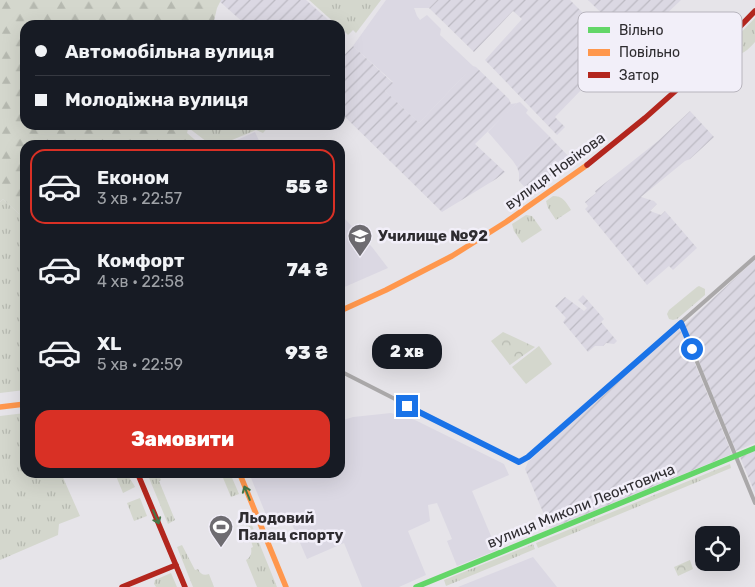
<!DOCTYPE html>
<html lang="uk">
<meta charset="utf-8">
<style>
:root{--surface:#171b24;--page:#20242c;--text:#f1f3f6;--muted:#9ea1a6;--line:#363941;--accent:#d93025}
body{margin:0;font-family:Rubik,sans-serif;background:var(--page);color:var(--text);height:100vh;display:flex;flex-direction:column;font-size:19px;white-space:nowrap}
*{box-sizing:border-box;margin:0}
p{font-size:16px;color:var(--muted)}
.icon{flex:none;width:28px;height:28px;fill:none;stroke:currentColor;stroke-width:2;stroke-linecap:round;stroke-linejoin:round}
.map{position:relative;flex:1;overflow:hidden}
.details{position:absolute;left:20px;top:140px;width:325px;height:338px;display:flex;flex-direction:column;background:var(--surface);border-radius:15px;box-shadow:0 5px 20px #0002}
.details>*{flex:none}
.banner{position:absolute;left:20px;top:20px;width:325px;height:110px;border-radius:15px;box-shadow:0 5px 20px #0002;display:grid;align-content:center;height:110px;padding:0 15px;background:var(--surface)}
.buttons{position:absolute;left:695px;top:526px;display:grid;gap:10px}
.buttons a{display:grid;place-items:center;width:45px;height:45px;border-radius:10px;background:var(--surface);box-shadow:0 5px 20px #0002;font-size:25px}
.end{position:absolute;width:22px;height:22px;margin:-11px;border:6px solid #1a73e8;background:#fff;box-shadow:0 0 0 2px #fff}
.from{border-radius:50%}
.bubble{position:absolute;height:35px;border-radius:15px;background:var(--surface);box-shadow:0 5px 20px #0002;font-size:16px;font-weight:800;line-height:35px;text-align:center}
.banner b{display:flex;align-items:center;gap:18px;height:48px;font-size:19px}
.banner b+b{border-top:1px solid var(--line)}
.banner i{width:12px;height:12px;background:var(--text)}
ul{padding:9px 0 0;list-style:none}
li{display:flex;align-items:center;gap:15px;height:75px;margin:0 10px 8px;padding:0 5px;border:2px solid transparent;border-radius:15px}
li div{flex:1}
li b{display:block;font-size:19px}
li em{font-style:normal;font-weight:800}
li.current{border-color:var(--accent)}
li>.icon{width:45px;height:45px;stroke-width:1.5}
.button{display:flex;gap:10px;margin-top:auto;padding:10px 15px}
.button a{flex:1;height:58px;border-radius:15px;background:var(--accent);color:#fff;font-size:20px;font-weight:800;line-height:58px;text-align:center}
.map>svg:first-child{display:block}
</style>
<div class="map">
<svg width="755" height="587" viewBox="0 0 755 587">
<defs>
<pattern id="industrial-furrows" width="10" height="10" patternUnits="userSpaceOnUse" patternTransform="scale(1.25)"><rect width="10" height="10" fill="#dbd8e3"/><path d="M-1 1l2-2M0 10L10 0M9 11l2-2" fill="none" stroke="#bcbac3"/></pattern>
<pattern id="grass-tufts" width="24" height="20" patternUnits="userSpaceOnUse" patternTransform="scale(1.25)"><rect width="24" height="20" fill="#d4d7cd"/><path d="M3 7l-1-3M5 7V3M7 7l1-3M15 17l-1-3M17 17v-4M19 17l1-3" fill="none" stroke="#b6b9b0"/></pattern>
<pattern id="forest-firs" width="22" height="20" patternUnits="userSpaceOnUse" patternTransform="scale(1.25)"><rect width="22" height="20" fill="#d4d7cd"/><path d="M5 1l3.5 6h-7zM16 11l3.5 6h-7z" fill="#b6b9b0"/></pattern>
<pattern id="park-crowns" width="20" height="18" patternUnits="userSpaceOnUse" patternTransform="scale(1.25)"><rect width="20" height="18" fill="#d4d7cd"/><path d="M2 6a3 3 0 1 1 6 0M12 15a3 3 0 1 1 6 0" fill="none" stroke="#b6b9b0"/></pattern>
</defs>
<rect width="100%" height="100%" fill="#e6e4e9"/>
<g fill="#dbd8e3">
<polygon points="386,0 437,0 429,8 414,8 417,16 420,20 427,15 441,29 440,35 473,66 419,123 385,91 393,82 353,46"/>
<polygon points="520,102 528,110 526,113 549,136 517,167 513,161 488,132 504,115 517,103"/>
<polygon points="255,132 261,145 226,145"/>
<polygon points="340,214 372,247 388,268 340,289"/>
<polygon points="391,413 415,420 504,464 509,475 472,491 497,550 457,566 447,541 452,539 437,503 428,505 430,521 408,531 426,575 399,587 362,587 344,543 307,559 288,515 269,522 249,473 340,472 340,421 353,417"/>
<polygon points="533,557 557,587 458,587"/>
</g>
<g fill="url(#industrial-furrows)">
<polygon points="218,0 306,0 334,25 246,25"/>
<polygon points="437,0 570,0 626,56 592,92 584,87 555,117 565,127 557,135 485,60 522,19 513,11 474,52 429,8"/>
<polygon points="588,0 681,0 634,45"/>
<polygon points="353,46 393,83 385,91 419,123 473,66 476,67 509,99 511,104 517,103 475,144 505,172 496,179 442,212 340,112 340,59"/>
<polygon points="690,111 714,137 690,159 685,161 641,197 654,201 657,204 650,211 661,215 665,211 697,248 673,270 669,266 647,285 585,209 588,206 585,202 596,193 595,191 658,141"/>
<polygon points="549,136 572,160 529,192 519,181 519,173 517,167"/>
<polygon points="755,260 755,443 736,451 684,325"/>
<polygon points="583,295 604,319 601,322 617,341 614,344 606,343 603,346 595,346 588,352 563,322 566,318 555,306 565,297 584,311 587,308 578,300"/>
<polygon points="679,329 684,337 732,454 550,529 525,469 528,462 672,331"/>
<polygon points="755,451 755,493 740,457"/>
</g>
<g fill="url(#grass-tufts)">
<polygon points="309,0 381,0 356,33 353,30 348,35 340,27 340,25 337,25"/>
<path d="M755 18V42C745 53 739 58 723 53V51Z"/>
<polygon points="191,125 270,125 263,133 256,130 220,145 211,145 190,129"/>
<path d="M553 196C563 196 566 202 571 210L556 220 548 208 546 201Z"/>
<polygon points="3,199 18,213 25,218 25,390 0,393 0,202"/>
<polygon points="526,215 532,216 542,230 522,243 514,231 512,224"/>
<polygon points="699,286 705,289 705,295 677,319 673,320 669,319 667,314 669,310 697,287"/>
<polygon points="25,413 25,472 61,473 80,516 59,524 58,535 0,560 0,416"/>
<polygon points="730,464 731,468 538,548 536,543"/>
<path d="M125 472 128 473C128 478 133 482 135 487L123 493 116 476Z"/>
<polygon points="147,473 158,473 161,480 159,481 175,520 168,524"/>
<polygon points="221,473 230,473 239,494 231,497"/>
<polygon points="140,498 147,516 134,521 127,503"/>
<path d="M249 518 277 587H257L246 560C251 557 252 553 251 548L253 547 244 520Z"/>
<polygon points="533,544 535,549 446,586 444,580"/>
<path d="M182 545 195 570 198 569C200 574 204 576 209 574L214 587H193L177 547Z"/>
<polygon points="171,573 177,587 156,587 154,584 155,580"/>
</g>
<polygon fill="url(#forest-firs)" points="0,0 221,0 217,8 213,25 25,25 25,125 189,125 187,133 201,145 25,145 25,218 18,213 3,199 0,202"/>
<g fill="url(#park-crowns)">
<polygon points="503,332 535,347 510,365 491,341"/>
<polygon points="690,560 693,569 678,576 674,567"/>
</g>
<polygon fill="#d4d7cd" points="539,346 552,364 526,384 512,367"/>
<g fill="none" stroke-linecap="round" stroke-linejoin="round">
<g stroke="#aaa8a9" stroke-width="4">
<polyline points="681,323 755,503"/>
<polyline points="340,371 519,462 528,457 755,257"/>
</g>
<polyline stroke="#63d668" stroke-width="5.5" points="416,587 755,448"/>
<g stroke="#ff974d" stroke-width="5.5">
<polyline points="340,311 386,290 452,256 506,222 587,165"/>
<polyline points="0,407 25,404"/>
<polyline points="239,472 286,587"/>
</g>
<g stroke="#b3261e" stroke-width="5.5">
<polyline points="587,165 645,118 690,78 755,11"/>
<polyline points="137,472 185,587"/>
<polyline points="122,587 176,565"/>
</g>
</g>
<defs><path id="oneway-shaft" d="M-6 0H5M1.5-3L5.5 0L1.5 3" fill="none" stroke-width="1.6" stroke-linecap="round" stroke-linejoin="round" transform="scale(1.25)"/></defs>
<g stroke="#467849">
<use href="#oneway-shaft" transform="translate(247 493) rotate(-112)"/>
<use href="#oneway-shaft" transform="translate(156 517) rotate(67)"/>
</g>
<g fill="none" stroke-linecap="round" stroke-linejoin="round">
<polyline stroke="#1a73e8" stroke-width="6" points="407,406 519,462 528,457 681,323 692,349"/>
</g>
<defs>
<symbol id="university-pin" viewBox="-11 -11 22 30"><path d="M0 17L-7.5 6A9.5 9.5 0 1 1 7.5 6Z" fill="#6e6c71" stroke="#f2eff9"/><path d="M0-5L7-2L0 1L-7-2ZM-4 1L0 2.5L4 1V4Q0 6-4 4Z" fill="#fff"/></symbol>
<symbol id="stadium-pin" viewBox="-11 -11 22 30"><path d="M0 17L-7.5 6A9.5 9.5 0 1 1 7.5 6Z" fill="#6e6c71" stroke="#f2eff9"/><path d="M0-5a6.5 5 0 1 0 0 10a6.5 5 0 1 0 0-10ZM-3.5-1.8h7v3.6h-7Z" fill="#fff"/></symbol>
</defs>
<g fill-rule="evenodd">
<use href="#university-pin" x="346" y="222" width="28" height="38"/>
<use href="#stadium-pin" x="207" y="513" width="28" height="38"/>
</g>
<g text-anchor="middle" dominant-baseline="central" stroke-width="5" stroke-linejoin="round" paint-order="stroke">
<g font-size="15" fill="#2e2c30" stroke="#f2eff9">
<text transform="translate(555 171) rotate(-36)">вулиця Новікова</text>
<text transform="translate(581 506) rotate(-22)">вулиця Миколи Леонтовича</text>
</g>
<g font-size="15" font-weight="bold" fill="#2e2c30" stroke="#f2eff9" text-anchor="start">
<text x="378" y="236">Училище №92</text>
<text x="238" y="518">Льодовий<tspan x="238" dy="17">Палац спорту</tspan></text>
</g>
</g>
<rect x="578" y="12" width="164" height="80" rx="8" fill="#f2eff9" stroke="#b7b4bd" stroke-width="1"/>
<rect x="588" y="27" width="22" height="6" fill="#63d668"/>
<rect x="588" y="49" width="22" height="7" fill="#ff974d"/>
<rect x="588" y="72" width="22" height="6" fill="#b3261e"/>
<g font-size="14" fill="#2e2c30">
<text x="619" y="35">Вільно</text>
<text x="619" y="57">Повільно</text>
<text x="619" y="80">Затор</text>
</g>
</svg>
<div class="buttons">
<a><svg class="icon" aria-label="locate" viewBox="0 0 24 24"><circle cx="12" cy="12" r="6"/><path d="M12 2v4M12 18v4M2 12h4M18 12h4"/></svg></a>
</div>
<i class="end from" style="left:692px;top:349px"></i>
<i class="end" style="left:407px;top:406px"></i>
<div class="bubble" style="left:372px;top:334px;width:70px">2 хв</div>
<div class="banner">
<b><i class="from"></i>Автомобільна вулиця</b>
<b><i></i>Молодіжна вулиця</b>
</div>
<section class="details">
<ul>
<li class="current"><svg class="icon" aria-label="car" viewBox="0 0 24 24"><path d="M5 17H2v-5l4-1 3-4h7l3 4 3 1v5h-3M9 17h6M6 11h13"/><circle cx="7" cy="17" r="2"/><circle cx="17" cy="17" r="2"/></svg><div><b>Економ</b><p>3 хв · 22:57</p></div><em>55 ₴</em></li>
<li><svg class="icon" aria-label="car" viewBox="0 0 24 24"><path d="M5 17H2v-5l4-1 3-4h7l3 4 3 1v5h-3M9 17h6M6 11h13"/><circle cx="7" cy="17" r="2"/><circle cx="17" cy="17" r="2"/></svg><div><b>Комфорт</b><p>4 хв · 22:58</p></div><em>74 ₴</em></li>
<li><svg class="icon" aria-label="car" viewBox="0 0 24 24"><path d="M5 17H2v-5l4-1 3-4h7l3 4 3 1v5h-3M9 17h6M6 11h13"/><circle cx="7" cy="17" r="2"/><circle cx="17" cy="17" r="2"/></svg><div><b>XL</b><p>5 хв · 22:59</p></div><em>93 ₴</em></li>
</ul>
<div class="button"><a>Замовити</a></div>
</section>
</div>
